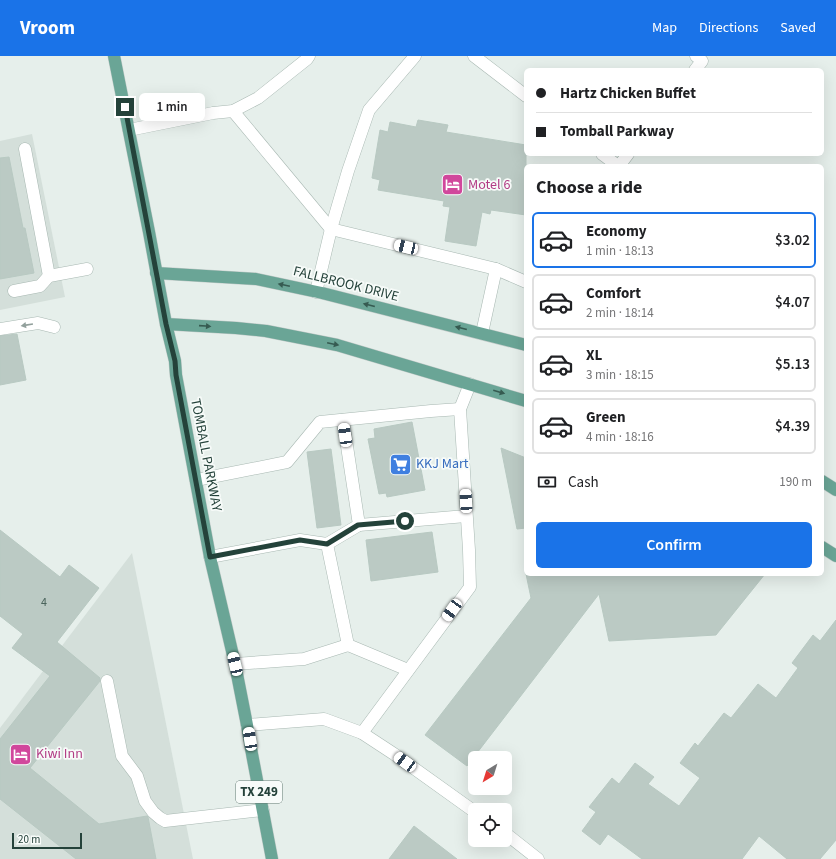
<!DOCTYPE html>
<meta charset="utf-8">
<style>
:root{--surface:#fff;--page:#f6f6f6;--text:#202124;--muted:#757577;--line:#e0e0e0;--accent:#1a73e8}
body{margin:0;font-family:"Source Sans 3",sans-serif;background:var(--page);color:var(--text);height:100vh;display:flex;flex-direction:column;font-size:15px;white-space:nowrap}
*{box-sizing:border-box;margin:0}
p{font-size:13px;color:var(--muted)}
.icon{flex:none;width:22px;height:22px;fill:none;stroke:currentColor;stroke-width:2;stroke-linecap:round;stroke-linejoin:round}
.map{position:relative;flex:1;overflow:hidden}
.sheet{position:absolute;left:524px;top:108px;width:300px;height:412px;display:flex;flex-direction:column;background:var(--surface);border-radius:6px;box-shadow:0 4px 16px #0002}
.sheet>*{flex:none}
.top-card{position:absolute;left:524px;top:12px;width:300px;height:88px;border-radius:6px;box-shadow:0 4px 16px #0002;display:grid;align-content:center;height:88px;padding:0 12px;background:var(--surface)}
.needle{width:26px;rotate:218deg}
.controls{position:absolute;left:468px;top:695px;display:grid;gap:8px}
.controls a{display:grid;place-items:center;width:44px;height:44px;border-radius:6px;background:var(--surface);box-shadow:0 4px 16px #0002;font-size:20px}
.scale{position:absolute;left:12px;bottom:10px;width:70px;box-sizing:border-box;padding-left:4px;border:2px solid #24423a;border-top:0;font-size:11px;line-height:14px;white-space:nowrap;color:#24423a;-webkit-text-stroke:3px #f7fbf9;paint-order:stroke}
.end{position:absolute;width:18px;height:18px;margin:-9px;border:5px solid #24423a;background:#fff;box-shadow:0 0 0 2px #fff}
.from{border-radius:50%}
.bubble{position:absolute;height:28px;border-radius:6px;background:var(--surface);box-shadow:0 4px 16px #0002;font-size:13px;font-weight:600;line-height:28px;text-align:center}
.car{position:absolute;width:12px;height:24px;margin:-12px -6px;border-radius:5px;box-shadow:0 0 3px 1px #0007;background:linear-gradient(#fff 24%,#345 0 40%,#fff 0 76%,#345 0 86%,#fff 0)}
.top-card b{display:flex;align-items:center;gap:14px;height:38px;font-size:15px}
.top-card b+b{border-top:1px solid var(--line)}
.top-card i{width:10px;height:10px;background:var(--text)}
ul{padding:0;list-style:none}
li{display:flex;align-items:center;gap:12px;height:56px;margin:0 8px 6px;padding:0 4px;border:2px solid var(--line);border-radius:6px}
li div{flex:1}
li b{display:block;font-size:15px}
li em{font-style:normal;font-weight:600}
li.active{border-color:var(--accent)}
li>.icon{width:36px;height:36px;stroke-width:1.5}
h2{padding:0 12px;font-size:18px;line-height:48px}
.pay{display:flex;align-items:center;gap:10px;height:44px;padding:0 12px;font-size:15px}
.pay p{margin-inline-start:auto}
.primary-button{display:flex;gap:8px;margin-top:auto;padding:8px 12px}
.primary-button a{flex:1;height:46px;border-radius:6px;background:var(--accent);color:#fff;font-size:16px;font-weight:600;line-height:46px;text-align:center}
header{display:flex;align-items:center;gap:24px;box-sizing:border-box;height:56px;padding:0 20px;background:var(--accent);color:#fff}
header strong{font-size:19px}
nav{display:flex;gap:22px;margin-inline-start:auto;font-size:14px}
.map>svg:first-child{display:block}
</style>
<header>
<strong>Vroom</strong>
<nav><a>Map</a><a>Directions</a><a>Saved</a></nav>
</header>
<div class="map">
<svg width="836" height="803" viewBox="0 0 836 803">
<rect width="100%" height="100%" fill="#e6efeb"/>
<g fill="#d4dfda">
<polygon points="32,78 65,241 0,254 0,85"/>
<polygon points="132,497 193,803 0,803 0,672"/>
</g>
<g fill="#bbcac4" stroke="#b8c9c2">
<polygon points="418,64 448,69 446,76 526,89 526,159 491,154 490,158 482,156 476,190 445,185 450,151 443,150 444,145 378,134 380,124 372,122 380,74 388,76 390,66 416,71"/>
<polygon points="9,101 23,172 25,172 34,217 0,223 0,102"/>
<polygon points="17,278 26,324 0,329 0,280"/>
<polygon points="412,366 425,434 387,441 386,437 379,438 368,383 375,382 374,373"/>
<polygon points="501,392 526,402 526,472 517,473"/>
<polygon points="331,393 341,469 317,472 307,396"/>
<polygon points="0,474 60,521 69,509 99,532 57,586 100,622 100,625 30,712 99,768 147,760 148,761 156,803 76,803 0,743 0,683 50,620 12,592 23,578 0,560"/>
<polygon points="432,476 438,516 371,525 366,484"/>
<polygon points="526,518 765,518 716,579 609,585 599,538 467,710 425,679 531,542"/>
<polygon points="836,564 836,784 820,803 787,803 759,780 742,803 642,803 608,778 600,789 582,775 596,756 589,751 612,722 619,728 635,707 654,721 648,728 679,750 700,722 680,707 695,687 698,690 724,657 731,662 758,628 776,642 798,612 792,607 813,579 820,585"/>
<polygon points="414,770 457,803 389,803"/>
</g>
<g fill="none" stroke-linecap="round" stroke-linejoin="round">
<defs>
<g id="minor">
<polyline points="474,0 526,40"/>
<polyline points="695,14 702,5 696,0"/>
<polyline points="233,55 331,173"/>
<polyline points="129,74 213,57 233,55 258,42 307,3 309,0"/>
<polyline points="25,93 49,220"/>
<polyline points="602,98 618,110"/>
<polyline points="619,110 628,98"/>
<polyline points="331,173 348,115 369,54 415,0"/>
<polyline points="496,213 526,226"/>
<polyline points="14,235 40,230 49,220 87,213"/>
<polyline points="316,236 331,173 496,213 482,277"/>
<polyline points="0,273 38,267 54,271"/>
<polyline points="196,424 287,406 320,366 431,355 460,353"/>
<polyline points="359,469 466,460"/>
<polyline points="327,488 359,469 343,364"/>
<polyline points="210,501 300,484 327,488 348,589 408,614"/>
<polyline points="235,608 304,603 348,589"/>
<polyline points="107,625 122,700 137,720 145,745 153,756 160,762 165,765 263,754"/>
<polyline points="247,669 324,663 362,677 394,698 475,756"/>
<polyline points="362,677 470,531 469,494 460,353 470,328"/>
<polyline points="505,777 538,803"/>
</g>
<g id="major">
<polyline points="114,0 149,176 166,268 175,305 176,319 210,501 235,608 247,669 252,698 272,803"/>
<polyline points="156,217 256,223 322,237 526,289"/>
<polyline points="166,268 236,272 266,275 337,289 526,345"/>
<polyline points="822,425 836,434"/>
<polyline points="822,491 836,500"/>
</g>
</defs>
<use href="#minor" stroke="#a8b8b2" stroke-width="13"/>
<use href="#major" stroke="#c2cac8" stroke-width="13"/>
<use href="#minor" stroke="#fff" stroke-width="12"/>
<use href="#major" stroke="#6aa596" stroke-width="12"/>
</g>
<defs><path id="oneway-solid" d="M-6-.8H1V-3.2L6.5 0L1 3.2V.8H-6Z"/></defs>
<g fill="#365b51">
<use href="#oneway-solid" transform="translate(284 229) rotate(-168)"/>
<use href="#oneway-solid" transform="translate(369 249) rotate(-166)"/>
<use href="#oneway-solid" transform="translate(205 270) rotate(4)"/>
<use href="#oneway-solid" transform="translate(461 272) rotate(-166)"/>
<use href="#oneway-solid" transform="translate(333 288) rotate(12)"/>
<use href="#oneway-solid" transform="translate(499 336) rotate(16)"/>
</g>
<use fill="#92a09c" href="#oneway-solid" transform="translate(27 269) rotate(171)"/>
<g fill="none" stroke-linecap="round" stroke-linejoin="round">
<polyline stroke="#24423a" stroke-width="5" points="125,51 166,268 175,305 176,319 210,501 300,484 327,488 358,469 405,465"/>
</g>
<defs>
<symbol id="hotel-square" viewBox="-11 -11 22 22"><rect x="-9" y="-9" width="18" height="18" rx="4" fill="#d1479c" stroke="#f7fbf9"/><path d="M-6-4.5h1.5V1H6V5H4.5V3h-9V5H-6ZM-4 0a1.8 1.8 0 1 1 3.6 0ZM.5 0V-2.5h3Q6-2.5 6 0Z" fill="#fff"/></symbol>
<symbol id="supermarket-square" viewBox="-11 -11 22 22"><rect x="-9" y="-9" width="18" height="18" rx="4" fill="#3f7fe0" stroke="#f7fbf9"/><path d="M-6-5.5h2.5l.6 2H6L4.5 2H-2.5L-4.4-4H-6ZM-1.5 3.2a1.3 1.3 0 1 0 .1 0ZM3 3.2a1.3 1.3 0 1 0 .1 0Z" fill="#fff"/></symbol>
</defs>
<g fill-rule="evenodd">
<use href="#hotel-square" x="440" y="116" width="25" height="25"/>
<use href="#supermarket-square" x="388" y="396" width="25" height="25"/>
<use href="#hotel-square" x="8" y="686" width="25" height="25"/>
</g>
<g text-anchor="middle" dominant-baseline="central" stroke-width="3.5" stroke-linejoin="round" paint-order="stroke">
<g font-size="12" fill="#4a645c">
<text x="44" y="546">4</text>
</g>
<rect fill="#f7fbf9" stroke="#637a73" stroke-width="1" x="236" y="725" width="46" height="22" rx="3"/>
<g font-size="13" font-weight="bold" fill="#24423a">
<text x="259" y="736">TX 249</text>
</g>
<g font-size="14" fill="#b23c85" stroke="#f7fbf9" text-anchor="start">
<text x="468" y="129">Motel 6</text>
<text x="36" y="698">Kiwi Inn</text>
</g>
<g font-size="14" fill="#24423a" stroke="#f7fbf9">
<text transform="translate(346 228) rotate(14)">FALLBROOK DRIVE</text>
<text transform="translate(206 399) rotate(79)">TOMBALL PARKWAY</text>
</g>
<g font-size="14" fill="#366cbe" stroke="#f7fbf9" text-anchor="start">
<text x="416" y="408">KKJ Mart</text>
</g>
</g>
</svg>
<div class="controls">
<a><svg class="needle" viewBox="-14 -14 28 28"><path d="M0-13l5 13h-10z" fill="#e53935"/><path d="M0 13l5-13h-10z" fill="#757577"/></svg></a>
<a><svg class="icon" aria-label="locate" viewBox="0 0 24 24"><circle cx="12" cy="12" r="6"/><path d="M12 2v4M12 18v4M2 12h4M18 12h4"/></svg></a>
</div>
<div class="scale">20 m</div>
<i class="end from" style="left:405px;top:465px"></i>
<i class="end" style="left:125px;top:51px"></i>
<div class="bubble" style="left:139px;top:37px;width:66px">1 min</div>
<i class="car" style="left:406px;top:191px;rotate:283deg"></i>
<i class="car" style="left:345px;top:379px;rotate:352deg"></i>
<i class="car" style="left:466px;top:445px;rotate:357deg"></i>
<i class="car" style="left:452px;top:554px;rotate:216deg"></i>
<i class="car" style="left:235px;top:608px;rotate:347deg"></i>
<i class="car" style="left:250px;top:683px;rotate:351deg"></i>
<i class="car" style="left:405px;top:706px;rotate:306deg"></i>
<div class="top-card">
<b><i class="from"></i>Hartz Chicken Buffet</b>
<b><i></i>Tomball Parkway</b>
</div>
<section class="sheet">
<h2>Choose a ride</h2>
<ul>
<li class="active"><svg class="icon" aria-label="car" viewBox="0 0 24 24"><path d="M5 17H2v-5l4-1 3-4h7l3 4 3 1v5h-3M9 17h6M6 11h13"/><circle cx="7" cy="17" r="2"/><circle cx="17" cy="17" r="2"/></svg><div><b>Economy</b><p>1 min · 18:13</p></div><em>$3.02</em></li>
<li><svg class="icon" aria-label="car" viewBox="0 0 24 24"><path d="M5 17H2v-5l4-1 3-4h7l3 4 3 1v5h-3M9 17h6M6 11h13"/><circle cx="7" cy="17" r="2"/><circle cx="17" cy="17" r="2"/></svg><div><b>Comfort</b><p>2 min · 18:14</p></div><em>$4.07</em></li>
<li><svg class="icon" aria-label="car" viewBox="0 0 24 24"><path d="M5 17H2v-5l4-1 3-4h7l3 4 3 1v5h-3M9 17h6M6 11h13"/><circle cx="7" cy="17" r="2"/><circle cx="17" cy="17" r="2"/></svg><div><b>XL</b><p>3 min · 18:15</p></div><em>$5.13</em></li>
<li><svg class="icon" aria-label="car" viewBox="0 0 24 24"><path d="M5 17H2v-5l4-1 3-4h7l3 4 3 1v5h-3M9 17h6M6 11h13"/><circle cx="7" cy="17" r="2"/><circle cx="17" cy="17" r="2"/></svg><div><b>Green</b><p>4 min · 18:16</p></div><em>$4.39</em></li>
</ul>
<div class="pay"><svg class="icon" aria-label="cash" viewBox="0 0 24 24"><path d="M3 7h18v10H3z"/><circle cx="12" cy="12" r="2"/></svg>Cash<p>190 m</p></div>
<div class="primary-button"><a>Confirm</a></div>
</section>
</div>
